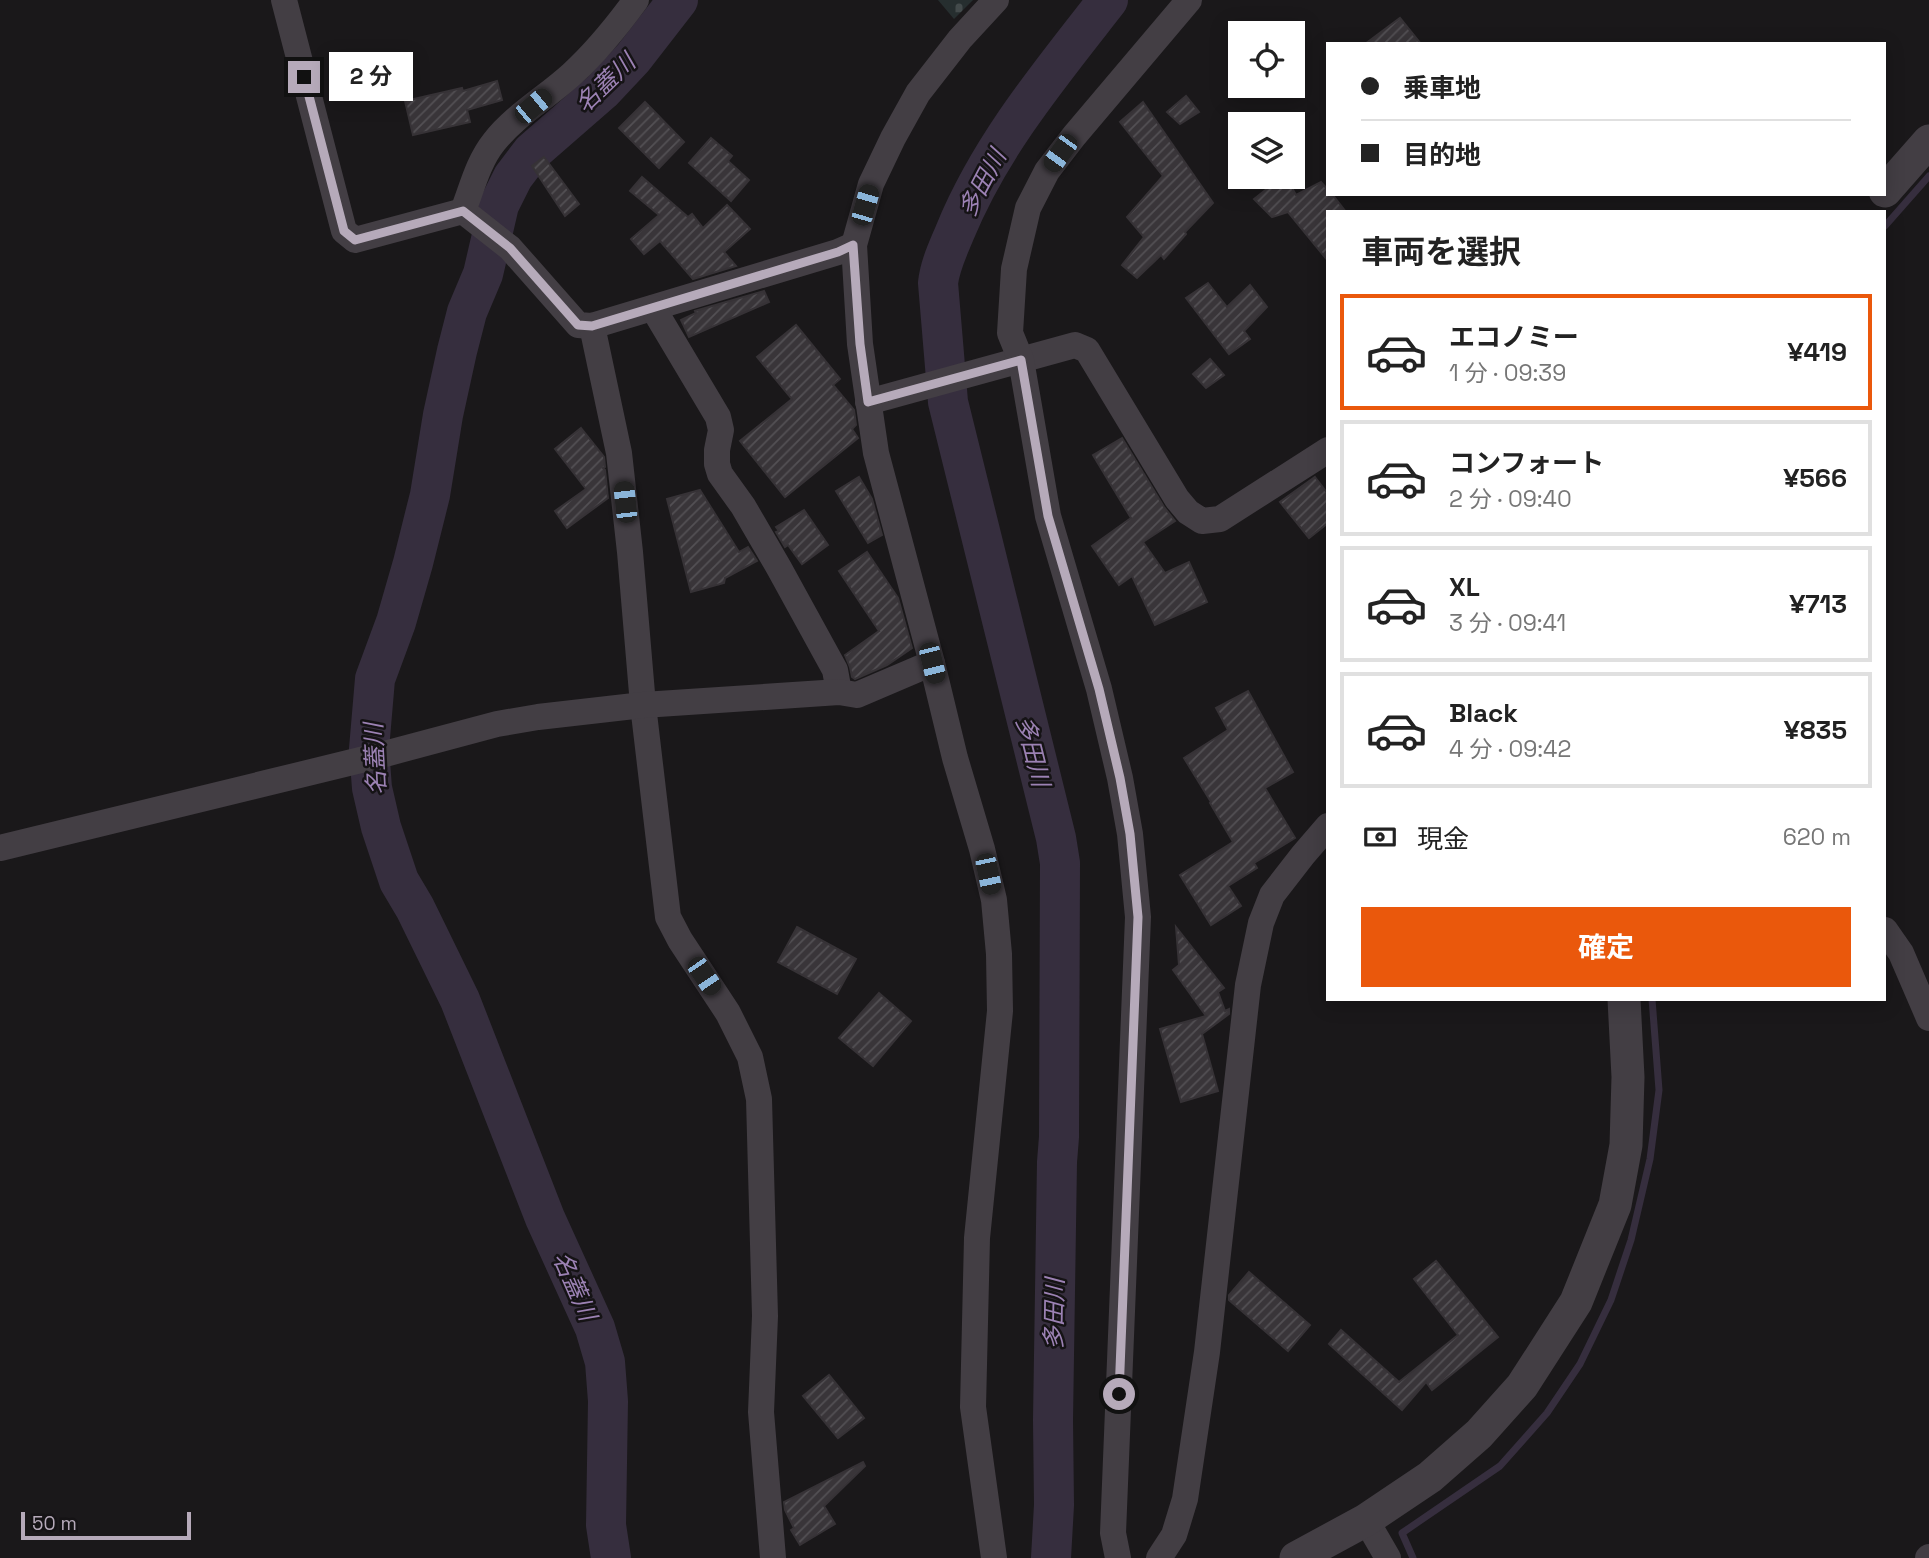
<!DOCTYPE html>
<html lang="ja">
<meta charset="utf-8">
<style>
:root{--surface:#fff;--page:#f6f6f6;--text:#222;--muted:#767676;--line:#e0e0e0;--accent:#ea580c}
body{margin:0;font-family:"Space Grotesk","Noto Sans JP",sans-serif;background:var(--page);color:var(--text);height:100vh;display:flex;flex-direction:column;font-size:26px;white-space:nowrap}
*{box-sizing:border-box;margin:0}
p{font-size:23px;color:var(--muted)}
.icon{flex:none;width:38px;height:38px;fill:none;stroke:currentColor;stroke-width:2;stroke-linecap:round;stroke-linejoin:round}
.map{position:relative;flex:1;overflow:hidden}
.details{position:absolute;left:1326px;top:210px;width:560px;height:791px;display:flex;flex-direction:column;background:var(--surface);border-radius:0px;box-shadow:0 4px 18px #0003}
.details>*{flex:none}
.top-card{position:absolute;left:1326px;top:42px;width:560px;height:154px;border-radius:0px;box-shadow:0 4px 18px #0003;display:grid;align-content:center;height:154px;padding:0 35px;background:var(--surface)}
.fabs{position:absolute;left:1228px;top:21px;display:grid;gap:14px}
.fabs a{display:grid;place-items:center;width:77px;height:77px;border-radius:0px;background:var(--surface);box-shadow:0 4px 18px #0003;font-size:35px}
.scale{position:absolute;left:21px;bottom:18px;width:170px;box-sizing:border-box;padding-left:7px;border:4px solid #b6aaba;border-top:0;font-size:19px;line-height:24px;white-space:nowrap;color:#b6aaba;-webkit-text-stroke:5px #151315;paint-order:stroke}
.end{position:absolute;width:32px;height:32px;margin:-16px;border:9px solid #b6aaba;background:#111;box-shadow:0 0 0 4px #111}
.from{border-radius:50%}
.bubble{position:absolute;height:49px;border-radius:0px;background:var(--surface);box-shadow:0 4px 18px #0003;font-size:23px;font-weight:700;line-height:49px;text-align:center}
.car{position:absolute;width:21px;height:42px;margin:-21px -10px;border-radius:9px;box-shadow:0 0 5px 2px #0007;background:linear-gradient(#222 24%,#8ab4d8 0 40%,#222 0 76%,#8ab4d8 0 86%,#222 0)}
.top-card b{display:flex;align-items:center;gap:24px;height:66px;font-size:26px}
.top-card b+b{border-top:2px solid var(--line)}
.top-card i{width:18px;height:18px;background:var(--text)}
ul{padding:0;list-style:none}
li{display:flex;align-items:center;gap:21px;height:116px;margin:0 14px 10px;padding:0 21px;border:4px solid var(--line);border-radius:0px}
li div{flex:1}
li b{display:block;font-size:26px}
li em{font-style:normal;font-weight:700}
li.on{border-color:var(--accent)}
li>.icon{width:63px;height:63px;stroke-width:1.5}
h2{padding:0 35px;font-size:32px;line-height:84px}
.pay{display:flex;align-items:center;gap:18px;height:77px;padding:0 35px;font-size:26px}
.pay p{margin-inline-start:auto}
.action{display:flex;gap:14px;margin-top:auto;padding:14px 35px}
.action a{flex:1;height:80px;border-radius:0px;background:var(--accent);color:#fff;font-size:28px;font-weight:700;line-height:80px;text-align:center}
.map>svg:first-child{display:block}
</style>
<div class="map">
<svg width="1929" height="1558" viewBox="0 0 1929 1558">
<defs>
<pattern id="cemetery-stones" width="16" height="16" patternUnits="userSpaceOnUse" patternTransform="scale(1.75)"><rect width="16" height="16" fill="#262e2f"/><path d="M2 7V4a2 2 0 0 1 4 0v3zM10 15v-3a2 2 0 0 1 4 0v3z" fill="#434a4b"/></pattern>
<pattern id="building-hatch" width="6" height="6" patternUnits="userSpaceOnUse" patternTransform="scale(1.75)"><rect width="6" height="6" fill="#393539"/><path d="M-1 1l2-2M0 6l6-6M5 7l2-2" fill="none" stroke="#535054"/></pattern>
</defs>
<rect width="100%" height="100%" fill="#1a181a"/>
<polygon fill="url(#cemetery-stones)" points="938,0 973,0 954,19"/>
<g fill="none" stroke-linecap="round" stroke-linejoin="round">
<g stroke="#362e3e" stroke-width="7">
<polyline points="1885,226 1929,176"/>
<polyline points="1413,1558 1402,1533 1500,1466 1547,1413 1580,1364 1611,1300 1631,1240 1650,1159 1659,1090 1652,999"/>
</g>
<g stroke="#362e3e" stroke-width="40">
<polyline points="611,1558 606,1525 608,1401 605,1362 595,1328 545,1218 460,1000 415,908 399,881 381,827 372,788 369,749 375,679 396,622 413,563 430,495 443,415 457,351 467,312 483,274 499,205 513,177 532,152 602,91 633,58 678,0"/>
<path d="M1051 1558 1054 1505 1053 1420 1057 1162 1059 1137 1060 863 1056 838 948 402 938 283C940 265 948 249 955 232 990 146 1051 73 1108 0"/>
</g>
</g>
<g fill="url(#building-hatch)" stroke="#363236" stroke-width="2">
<polygon points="1400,18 1421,44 1365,44"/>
<polygon points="497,81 502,100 467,110 470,122 413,135 405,101 462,88 463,91"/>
<polygon points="1186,96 1199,112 1180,124 1167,112"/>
<polygon points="645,102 684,142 659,168 619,128"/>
<polygon points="1143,102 1213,203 1185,232 1186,234 1164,259 1161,255 1137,278 1122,265 1144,237 1127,217 1163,176 1120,122"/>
<polygon points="711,138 732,156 728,161 749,180 731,201 689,163"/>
<polygon points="544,157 579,204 565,216 532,166"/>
<polygon points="642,177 688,217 692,214 703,228 727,205 750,229 724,252 736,266 693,279 660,241 644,254 631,239 659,215 630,191"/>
<polygon points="1282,177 1286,177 1296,195 1321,182 1328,190 1328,194 1332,194 1346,212 1328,212 1328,261 1288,212 1272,217 1254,199"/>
<polygon points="1208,283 1227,307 1250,285 1267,307 1244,331 1250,339 1229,354 1186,298"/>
<polygon points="764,291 769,302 689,337 681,320 696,313 695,311"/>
<polygon points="796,325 840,379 833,385 854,410 856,425 852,429 858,438 785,497 740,441 792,399 757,357"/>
<polygon points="1210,359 1224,375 1206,388 1193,374"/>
<polygon points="581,428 604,457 605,467 603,468 605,470 608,498 567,528 555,511 586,489 555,449"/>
<polygon points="1122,438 1164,507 1175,521 1143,542 1165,573 1189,562 1207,602 1155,625 1132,576 1119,585 1092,546 1131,518 1093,455"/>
<polygon points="859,477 872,499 882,535 868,543 836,491"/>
<polygon points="1315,477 1328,494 1328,523 1309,538 1280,502"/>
<polygon points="700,490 739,552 748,547 757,561 725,578 724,583 691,592 667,499"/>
<polygon points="804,510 828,545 802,564 788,545 785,547 776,532 779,531 776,527"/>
<polygon points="867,552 898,598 912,648 887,665 855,679 852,677 850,667 845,655 879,631 839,571"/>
<polygon points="1248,691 1293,772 1265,788 1295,838 1254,863 1257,868 1228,886 1241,906 1211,925 1180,875 1233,842 1210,803 1211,802 1184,758 1228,730 1216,708"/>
<polygon points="797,927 856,959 837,994 778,962"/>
<polygon points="1176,927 1224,988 1218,992 1225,1011 1229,1009 1229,1014 1202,1034 1218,1091 1181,1102 1160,1029 1206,1016 1173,970 1179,965"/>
<polygon points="879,993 911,1021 873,1066 839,1038"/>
<polygon points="1436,1261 1498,1337 1432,1390 1426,1382 1402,1410 1329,1344 1341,1330 1399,1382 1458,1335 1414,1279"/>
<polygon points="1249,1272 1310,1325 1288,1351 1229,1300 1229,1295"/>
<polygon points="829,1375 864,1418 838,1438 803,1396"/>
<polygon points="863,1462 865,1466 824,1506 835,1524 800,1545 791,1530 794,1528 785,1510 784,1502"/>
</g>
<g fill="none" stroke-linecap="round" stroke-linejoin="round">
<g stroke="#433e44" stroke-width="26">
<polyline points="284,0 344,231 355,240 463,211 510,248 578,325 592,326 838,252 854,245"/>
<path d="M463 211C472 188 478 162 494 142 515 115 547 97 572 74 596 52 617 26 636 0"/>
<polyline points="653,308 718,417 721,430 717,450 717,464 720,474 743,506 779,568 835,670 839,692"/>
<polyline points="592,326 619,453 630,552 643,705 668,917 680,940 728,1013 750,1057 759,1099 765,1316 761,1412 773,1558"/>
<polyline points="868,402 1075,345 1087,350 1177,499 1188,512 1202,521 1220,519 1328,450"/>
<polyline points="0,848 381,755 497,724 538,717 643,705 839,692 857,695 932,663"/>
<polyline points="1885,930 1901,953 1929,1018"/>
<polyline points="1366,1520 1388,1558"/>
<polyline points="994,1558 973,1407 977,1238 1000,1011 999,954 994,900 982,849 955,758 932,663 876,453 860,344 854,245 871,184 893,138 918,93 960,39 996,0"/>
<polyline points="1118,1558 1113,1533 1138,917 1130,834 1120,778 1099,689 1048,516 1021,360 1010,333 1014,269 1028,208 1047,171 1074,136 1189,0"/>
<polyline points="1159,1558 1174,1535 1185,1499 1207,1352 1248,985 1261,923 1272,895 1303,855 1328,826"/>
<polyline points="1928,1558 1929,1557"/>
</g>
<g stroke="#433e44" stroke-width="33">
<polyline points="1885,191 1929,141"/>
<polyline points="1296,1558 1366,1520 1430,1477 1479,1434 1522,1386 1576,1302 1615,1205 1626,1145 1628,1077 1624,999"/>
</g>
</g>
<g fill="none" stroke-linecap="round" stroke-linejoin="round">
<polyline stroke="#b6aaba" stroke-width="9" points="304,77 344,231 355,240 463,211 510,248 578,325 592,326 838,252 853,245 860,344 868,402 1021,360 1048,516 1099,689 1120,778 1130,834 1138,917 1119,1394"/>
</g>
<g text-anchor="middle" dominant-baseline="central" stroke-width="5" stroke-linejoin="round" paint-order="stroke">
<g font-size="24" font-style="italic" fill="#9c82b4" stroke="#151315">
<text transform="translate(605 83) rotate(-44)">名蓋川</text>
<text transform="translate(982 183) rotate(-62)">多田川</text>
<text transform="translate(1033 751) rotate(76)">多田川</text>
<text transform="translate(375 759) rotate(-93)">名蓋川</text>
<text transform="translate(575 1286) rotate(66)">名蓋川</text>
<text transform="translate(1054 1314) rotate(-89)">多田川</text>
</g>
</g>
</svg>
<div class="fabs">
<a><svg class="icon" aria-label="locate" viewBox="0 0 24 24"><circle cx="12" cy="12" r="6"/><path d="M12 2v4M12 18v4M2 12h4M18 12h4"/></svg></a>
<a><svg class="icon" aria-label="layers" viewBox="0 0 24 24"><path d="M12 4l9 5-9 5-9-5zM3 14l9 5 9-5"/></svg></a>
</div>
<div class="scale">50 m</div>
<i class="end from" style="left:1119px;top:1394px"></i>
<i class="end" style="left:304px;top:77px"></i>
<div class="bubble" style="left:329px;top:52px;width:84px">2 分</div>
<i class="car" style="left:533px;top:106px;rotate:50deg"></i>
<i class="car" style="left:1060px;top:153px;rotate:216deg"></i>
<i class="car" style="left:865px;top:205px;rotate:16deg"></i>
<i class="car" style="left:625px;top:502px;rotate:354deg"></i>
<i class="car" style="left:932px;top:663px;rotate:166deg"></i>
<i class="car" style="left:988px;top:874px;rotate:168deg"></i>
<i class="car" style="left:704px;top:976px;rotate:146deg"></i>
<div class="top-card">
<b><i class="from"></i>乗車地</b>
<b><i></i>目的地</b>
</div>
<section class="details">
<h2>車両を選択</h2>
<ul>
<li class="on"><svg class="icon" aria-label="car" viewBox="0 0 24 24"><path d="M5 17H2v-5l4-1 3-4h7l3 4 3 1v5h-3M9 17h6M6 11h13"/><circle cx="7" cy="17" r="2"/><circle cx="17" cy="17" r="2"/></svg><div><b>エコノミー</b><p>1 分 · 09:39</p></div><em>¥419</em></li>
<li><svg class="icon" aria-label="car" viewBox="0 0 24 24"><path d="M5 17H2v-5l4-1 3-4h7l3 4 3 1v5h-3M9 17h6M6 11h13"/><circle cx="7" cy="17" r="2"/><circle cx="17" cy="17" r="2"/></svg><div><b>コンフォート</b><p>2 分 · 09:40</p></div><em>¥566</em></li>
<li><svg class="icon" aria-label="car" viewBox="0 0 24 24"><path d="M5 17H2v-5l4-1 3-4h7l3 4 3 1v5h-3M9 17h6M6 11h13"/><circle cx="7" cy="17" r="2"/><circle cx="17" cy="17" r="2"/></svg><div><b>XL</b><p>3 分 · 09:41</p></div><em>¥713</em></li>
<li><svg class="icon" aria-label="car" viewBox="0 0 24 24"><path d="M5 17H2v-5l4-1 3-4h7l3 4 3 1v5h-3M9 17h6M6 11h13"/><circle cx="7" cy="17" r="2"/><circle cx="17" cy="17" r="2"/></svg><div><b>Black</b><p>4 分 · 09:42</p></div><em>¥835</em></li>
</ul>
<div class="pay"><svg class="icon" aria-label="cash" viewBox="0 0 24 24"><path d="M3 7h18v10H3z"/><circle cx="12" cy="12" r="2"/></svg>現金<p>620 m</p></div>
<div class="action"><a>確定</a></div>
</section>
</div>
